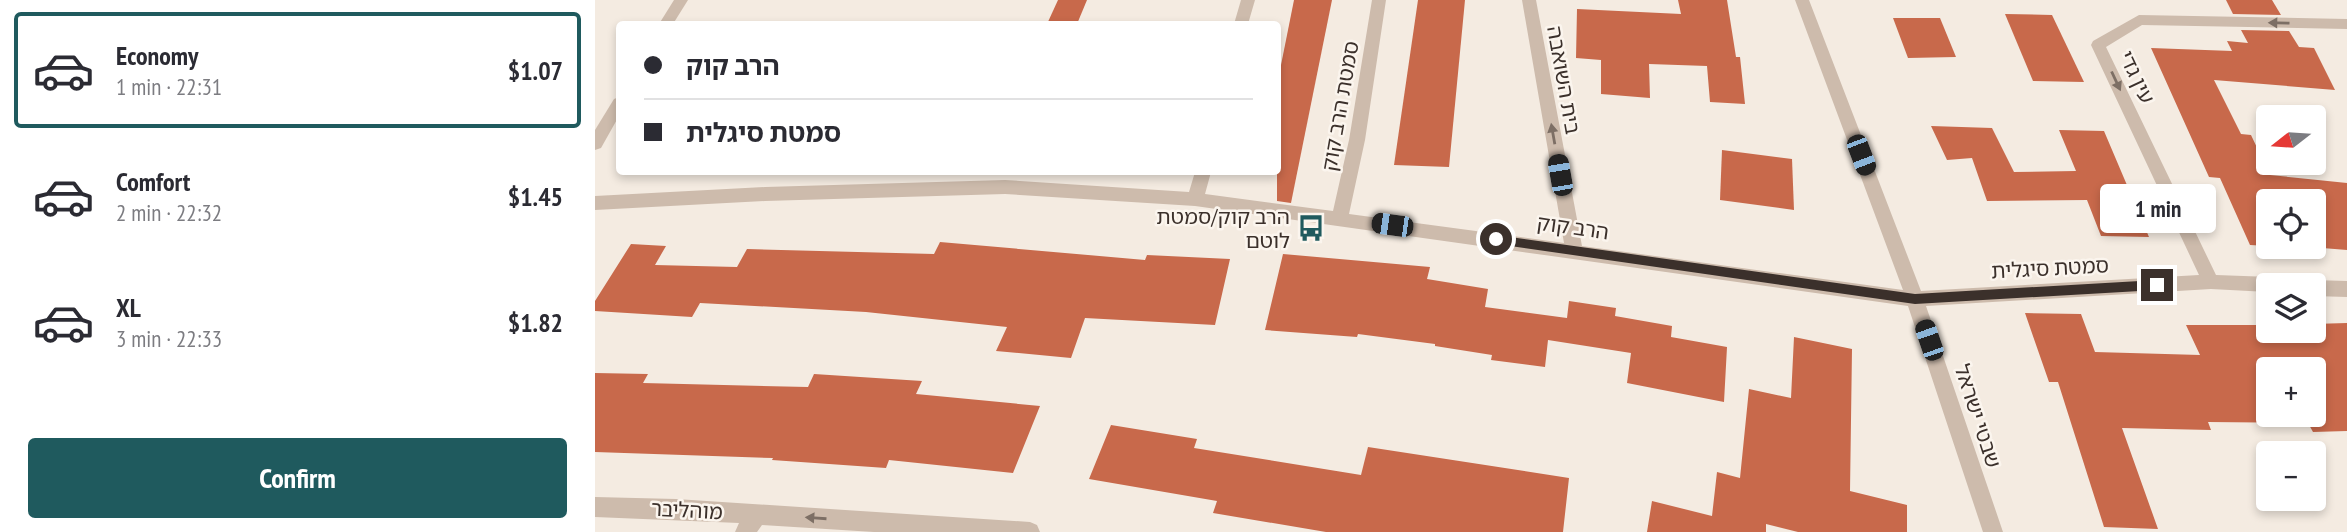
<!DOCTYPE html>
<meta charset="utf-8">
<style>
:root{--surface:#fff;--page:#f7f7f7;--text:#2b2b33;--muted:#7c7c81;--line:#e1e1e2;--accent:#1f5a5e}
body{margin:0;font-family:"PT Sans Narrow","Noto Sans Hebrew",sans-serif;background:var(--page);color:var(--text);height:100vh;display:flex;flex-direction:column;font-size:26px;white-space:nowrap}
*{box-sizing:border-box;margin:0}
p{font-size:23px;color:var(--muted)}
.icon{flex:none;width:38px;height:38px;fill:none;stroke:currentColor;stroke-width:2;stroke-linecap:round;stroke-linejoin:round}
.map{position:relative;flex:1;overflow:hidden}
.panel{display:flex;flex-direction:column;background:var(--surface);width:595px}
.panel>*{flex:none}
.hud{position:absolute;left:21px;top:21px;width:665px;height:154px;border-radius:7px;box-shadow:0 4px 10px #0003;display:grid;align-content:center;height:154px;padding:0 28px;background:var(--surface)}
.needle{width:46px;rotate:253deg}
.fabs{position:absolute;left:1661px;top:105px;display:grid;gap:14px}
.fabs a{display:grid;place-items:center;width:70px;height:70px;border-radius:7px;background:var(--surface);box-shadow:0 4px 10px #0003;font-size:35px}
.end{position:absolute;width:32px;height:32px;margin:-16px;border:9px solid #3b302b;background:#fff;box-shadow:0 0 0 4px #fff}
.from{border-radius:50%}
.bubble{position:absolute;height:49px;border-radius:7px;background:var(--surface);box-shadow:0 4px 10px #0003;font-size:23px;font-weight:700;line-height:49px;text-align:center}
.car{position:absolute;width:21px;height:42px;margin:-21px -10px;border-radius:9px;box-shadow:0 0 5px 2px #0007;background:linear-gradient(#222 24%,#8ab4d8 0 40%,#222 0 76%,#8ab4d8 0 86%,#222 0)}
.hud b{display:flex;align-items:center;gap:24px;height:66px;font-size:26px}
.hud b+b{border-top:2px solid var(--line)}
.hud i{width:18px;height:18px;background:var(--text)}
ul{padding:12px 0 0;list-style:none}
li{display:flex;align-items:center;gap:21px;height:116px;margin:0 14px 10px;padding:0 14px;border:4px solid transparent;border-radius:7px}
li div{flex:1}
li b{display:block;font-size:26px}
li em{font-style:normal;font-weight:700}
li.selected{border-color:var(--accent)}
li>.icon{width:63px;height:63px;stroke-width:1.5}
.cta{display:flex;gap:14px;margin-top:auto;padding:14px 28px}
.cta a{flex:1;height:80px;border-radius:7px;background:var(--accent);color:#fff;font-size:28px;font-weight:700;line-height:80px;text-align:center}
main{display:flex;flex:1;min-height:0}
.map>svg:first-child{display:block}
</style>
<main>
<section class="panel">
<ul>
<li class="selected"><svg class="icon" aria-label="car" viewBox="0 0 24 24"><path d="M5 17H2v-5l4-1 3-4h7l3 4 3 1v5h-3M9 17h6M6 11h13"/><circle cx="7" cy="17" r="2"/><circle cx="17" cy="17" r="2"/></svg><div><b>Economy</b><p>1 min · 22:31</p></div><em>$1.07</em></li>
<li><svg class="icon" aria-label="car" viewBox="0 0 24 24"><path d="M5 17H2v-5l4-1 3-4h7l3 4 3 1v5h-3M9 17h6M6 11h13"/><circle cx="7" cy="17" r="2"/><circle cx="17" cy="17" r="2"/></svg><div><b>Comfort</b><p>2 min · 22:32</p></div><em>$1.45</em></li>
<li><svg class="icon" aria-label="car" viewBox="0 0 24 24"><path d="M5 17H2v-5l4-1 3-4h7l3 4 3 1v5h-3M9 17h6M6 11h13"/><circle cx="7" cy="17" r="2"/><circle cx="17" cy="17" r="2"/></svg><div><b>XL</b><p>3 min · 22:33</p></div><em>$1.82</em></li>
</ul>
<div class="cta"><a>Confirm</a></div>
</section>
<div class="map">
<svg width="1752" height="532" viewBox="0 0 1752 532">
<rect width="100%" height="100%" fill="#f4ebe1"/>
<g fill="#c8694b" fill-rule="evenodd">
<polygon points="463,0 492,0 482,24 452,24"/>
<polygon points="699,0 737,0 696,203 682,201 682,85"/>
<polygon points="823,0 870,0 854,167 799,165"/>
<polygon points="1083,0 1132,0 1141,57 1145,57 1150,104 1115,102 1112,66 1054,64 1055,98 1006,94 1006,60 981,58 982,9 1086,14"/>
<polygon points="1631,0 1677,0 1686,15 1638,14"/>
<polygon points="1410,14 1457,15 1489,82 1438,81"/>
<polygon points="1298,18 1345,18 1361,57 1313,58"/>
<polygon points="1646,30 1694,31 1704,47 1719,48 1740,90 1619,80 1646,134 1656,135 1675,175 1752,183 1752,250 1715,247 1718,247 1718,201 1673,201 1673,246 1655,245 1625,178 1614,177 1556,48 1637,51 1632,41 1653,43"/>
<polygon points="1336,126 1397,128 1419,172 1481,171 1464,130 1509,131 1554,237 1506,236 1492,200 1392,201 1377,158 1352,160"/>
<polygon points="1127,150 1197,159 1199,210 1125,200"/>
<polygon points="345,242 550,260 552,255 635,259 620,325 490,318 476,358 401,351 412,327 271,312 105,303 97,317 0,311 0,301 36,244 71,246 60,265 142,267 152,249 339,254"/>
<polygon points="688,254 835,267 832,279 893,289 890,307 972,318 974,301 1021,308 1020,316 1077,326 1076,337 1132,347 1129,402 1032,383 1036,353 953,340 950,367 896,360 897,355 840,346 840,344 763,334 762,337 670,330"/>
<path d="M1430 313 1486 314 1500 352 1605 355 1591 325H1673V331H1718V324L1752 323V431L1718 432 1713 423 1613 422 1616 430 1527 428 1563 529 1509 527 1463 382H1454ZM1673 369H1718V415H1673Z"/>
<polygon points="1199,337 1257,349 1255,491 1312,505 1312,532 1203,532 1171,524 1171,532 1052,532 1057,501 1117,516 1122,472 1145,478 1154,389 1196,398"/>
<polygon points="0,373 53,374 48,383 213,387 219,374 327,381 321,394 445,406 418,473 294,460 291,468 177,460 178,458 0,452"/>
<polygon points="516,425 602,439 599,448 766,475 773,447 974,478 968,532 731,532 618,513 622,501 494,479"/>
</g>
<g fill="none" stroke-linecap="round" stroke-linejoin="round">
<g fill="#cdbbac" fill-rule="evenodd">
<polygon points="79,0 93,0 78,24 64,24"/>
<polygon points="646,0 660,0 653,24 639,24"/>
<polygon points="777,0 791,0 770,140 754,214 969,243 927,0 941,0 987,246 1308,290 1200,0 1214,0 1326,291 1604,275 1496,45 1498,41 1544,15 1752,19 1752,29 1547,25 1511,47 1621,275 1676,277 1682,280 1685,285 1673,285 1673,292 1616,289 1331,306 1408,532 1388,532 1313,306 600,206 410,194 170,201 0,210 0,196 170,187 410,180 594,192 600,172 616,172 610,194 738,211 754,140"/>
<polygon points="24,97 24,116 6,148 0,150 0,130 19,99"/>
<polygon points="1718,280 1752,281 1752,297 1718,296 1718,285 1710,285"/>
<polygon points="0,497 81,499 435,522 442,525 445,532 279,532 167,525 162,532 140,532 144,523 0,517"/>
</g>
</g>
<defs><path id="oneway-solid" d="M-6-.8H1V-3.2L6.5 0L1 3.2V.8H-6Z" transform="scale(1.75)"/></defs>
<g fill="#7d6f65">
<use href="#oneway-solid" transform="translate(1684 23) rotate(-179)"/>
<use href="#oneway-solid" transform="translate(1521 81) rotate(65)"/>
<use href="#oneway-solid" transform="translate(958 134) rotate(-100)"/>
<use href="#oneway-solid" transform="translate(221 518) rotate(-176)"/>
</g>
<polygon fill="#3b302b" points="901,235 1320,294 1562,280 1568,285 1562,290 1320,304 901,244 895,239"/>
<defs>
<symbol id="bus-bare" viewBox="-9 -9 18 18"><path d="M-5-6H5V4H4V6H2V4H-2V6H-4V4H-5ZM-3.5-4V0h7V-4ZM-3.5 1.2v1.5H-2V1.2ZM2 1.2v1.5H3.5V1.2Z" fill="#1f5a5e" stroke="#fbf5ee" stroke-width="2.5" paint-order="stroke"/></symbol>
</defs>
<g fill-rule="evenodd">
<use href="#bus-bare" x="697" y="209" width="38" height="38"/>
</g>
<g text-anchor="middle" dominant-baseline="central" stroke-width="5" stroke-linejoin="round" paint-order="stroke">
<g font-size="21" fill="#3b302b" stroke="#fbf5ee">
<text transform="translate(1542 77) rotate(65)">עין גדי</text>
<text transform="translate(969 80) rotate(80)">בית השואבה</text>
<text transform="translate(745 106) rotate(-80)">סמטת הרב קוק</text>
<text transform="translate(978 227) rotate(8)">הרב קוק</text>
<text transform="translate(1455 268) rotate(-3)">סמטת סיגלית</text>
<text transform="translate(1383 416) rotate(72)">שבטי ישראל</text>
<text transform="translate(92 510) rotate(3)">מוהליבר</text>
</g>
<g font-size="21" fill="#3b302b" stroke="#fbf5ee" text-anchor="end">
<text x="695" y="216">הרב קוק/סמטת<tspan x="695" dy="24">לוטם</tspan></text>
</g>
</g>
</svg>
<div class="fabs">
<a><svg class="needle" viewBox="-14 -14 28 28"><path d="M0-13l5 13h-10z" fill="#e53935"/><path d="M0 13l5-13h-10z" fill="#7c7c81"/></svg></a>
<a><svg class="icon" aria-label="locate" viewBox="0 0 24 24"><circle cx="12" cy="12" r="6"/><path d="M12 2v4M12 18v4M2 12h4M18 12h4"/></svg></a>
<a><svg class="icon" aria-label="layers" viewBox="0 0 24 24"><path d="M12 4l9 5-9 5-9-5zM3 14l9 5 9-5"/></svg></a>
<a>+</a>
<a>−</a>
</div>
<i class="end from" style="left:901px;top:239px"></i>
<i class="end" style="left:1562px;top:285px"></i>
<div class="bubble" style="left:1505px;top:184px;width:116px">1 min</div>
<i class="car" style="left:1266px;top:155px;rotate:159deg"></i>
<i class="car" style="left:965px;top:175px;rotate:350deg"></i>
<i class="car" style="left:797px;top:225px;rotate:278deg"></i>
<i class="car" style="left:1334px;top:340px;rotate:341deg"></i>
<div class="hud">
<b><i class="from"></i>הרב קוק</b>
<b><i></i>סמטת סיגלית</b>
</div>
</div>
</main>
